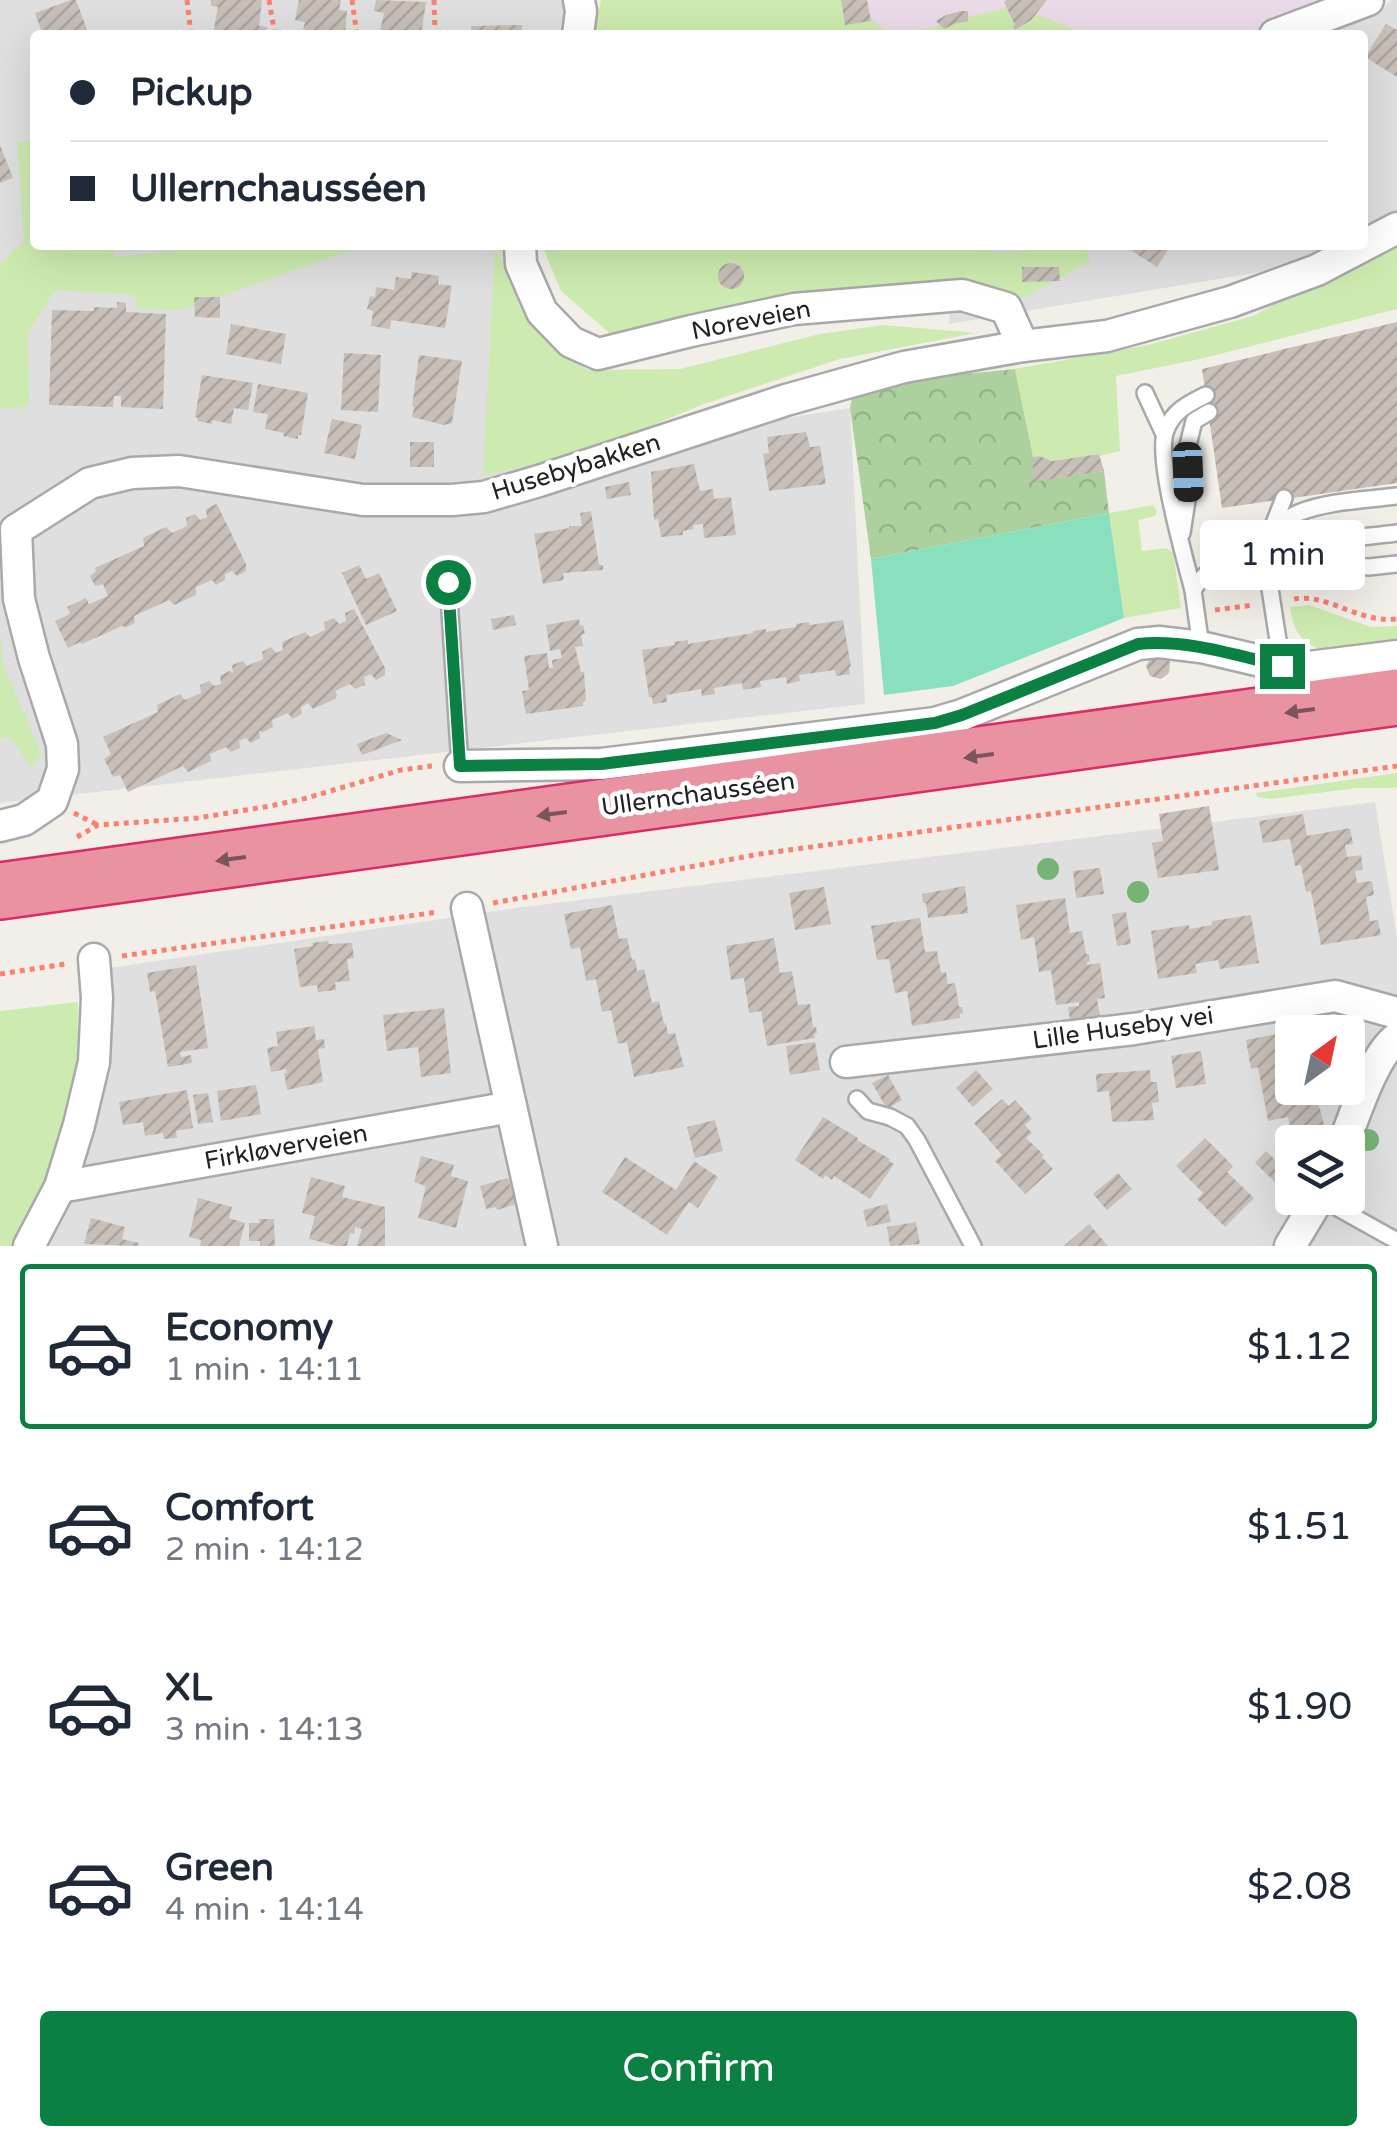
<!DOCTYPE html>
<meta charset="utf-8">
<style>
:root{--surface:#fff;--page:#f6f6f7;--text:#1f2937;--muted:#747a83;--line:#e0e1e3;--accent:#0b8043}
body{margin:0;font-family:"Varela Round",sans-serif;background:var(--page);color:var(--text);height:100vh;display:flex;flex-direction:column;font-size:38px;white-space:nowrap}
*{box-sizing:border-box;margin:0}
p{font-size:32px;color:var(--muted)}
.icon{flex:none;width:55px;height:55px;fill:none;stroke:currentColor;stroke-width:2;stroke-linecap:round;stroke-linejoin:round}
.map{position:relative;height:1246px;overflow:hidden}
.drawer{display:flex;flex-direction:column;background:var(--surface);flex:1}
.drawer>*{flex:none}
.hud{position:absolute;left:30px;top:30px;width:1338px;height:220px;border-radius:10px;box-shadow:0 10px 40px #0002;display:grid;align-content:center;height:220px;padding:0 40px;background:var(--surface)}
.needle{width:65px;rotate:33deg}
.fabs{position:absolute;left:1275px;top:1015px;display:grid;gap:20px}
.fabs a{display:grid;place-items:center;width:90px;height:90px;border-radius:10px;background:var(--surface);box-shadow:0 10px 40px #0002;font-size:50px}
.end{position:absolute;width:45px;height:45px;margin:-22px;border:12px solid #0b8043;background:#fff;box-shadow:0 0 0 5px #fff}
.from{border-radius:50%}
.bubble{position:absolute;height:70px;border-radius:10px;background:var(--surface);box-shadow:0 10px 40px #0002;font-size:32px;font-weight:600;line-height:70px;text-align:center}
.car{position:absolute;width:30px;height:60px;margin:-30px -15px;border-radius:12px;box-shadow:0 0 8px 2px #0007;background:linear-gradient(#222 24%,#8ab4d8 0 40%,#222 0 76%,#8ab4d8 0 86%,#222 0)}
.hud b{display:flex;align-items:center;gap:35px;height:95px;font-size:38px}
.hud b+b{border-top:2px solid var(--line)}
.hud i{width:25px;height:25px;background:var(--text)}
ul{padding:18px 0 0;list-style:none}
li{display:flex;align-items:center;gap:30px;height:165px;margin:0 20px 15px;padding:0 20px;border:5px solid transparent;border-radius:10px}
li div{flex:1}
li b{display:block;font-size:38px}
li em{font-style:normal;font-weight:600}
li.active{border-color:var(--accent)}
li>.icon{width:90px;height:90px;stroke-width:1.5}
.cta{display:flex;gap:20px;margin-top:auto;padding:20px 40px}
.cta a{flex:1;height:115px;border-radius:10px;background:var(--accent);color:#fff;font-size:40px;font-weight:600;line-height:115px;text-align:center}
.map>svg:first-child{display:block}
</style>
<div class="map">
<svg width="1397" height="1246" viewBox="0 0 1397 1246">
<defs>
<pattern id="forest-crowns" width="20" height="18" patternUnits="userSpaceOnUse" patternTransform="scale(2.5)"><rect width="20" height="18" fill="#add19e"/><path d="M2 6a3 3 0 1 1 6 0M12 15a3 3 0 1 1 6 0" fill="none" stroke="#95b388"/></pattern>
<pattern id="building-hatch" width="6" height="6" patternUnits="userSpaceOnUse" patternTransform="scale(2.5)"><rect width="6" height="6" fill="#c7bfb8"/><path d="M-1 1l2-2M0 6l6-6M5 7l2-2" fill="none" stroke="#aba49e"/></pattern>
</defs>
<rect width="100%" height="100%" fill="#f2efe9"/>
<g fill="#e0dfdf" fill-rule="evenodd">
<polygon points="0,0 570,0 564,35 35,35 35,245 527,245 489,464 850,408 865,704 0,803"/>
<polygon points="1391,0 1397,0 1397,249 949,324 956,245 1362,245 1362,35 1289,35 1377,15"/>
<path d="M1375 802 1397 937V1246H33L103 969 515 908ZM1292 1032H1348V1088H1292ZM1292 1142H1348V1198H1292Z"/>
</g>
<polygon fill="#ebdbe8" points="700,0 1354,0 1257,35 819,35"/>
<g fill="#cdebb0">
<polygon points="601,0 845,0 892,35 594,35"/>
<polygon points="1014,5 1088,35 904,35"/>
<polygon points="35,141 35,245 113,245 114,257 225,245 366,245 181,310 136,308 135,295 55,290 28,333 29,406 0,409 0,264 24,241 17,142"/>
<polygon points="542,245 990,245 990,252 1020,252 1026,245 1085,245 1090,262 1015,302 614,337 561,291"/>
<polygon points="495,247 531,319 561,353 588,370 680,369 820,334 883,325 976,333 840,359 704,404 572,458 483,475"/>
<polygon points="1397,248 1397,309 1200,359 1116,376 1120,451 1100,456 1099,454 1052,461 1040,456 1033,457 1015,369 1148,345 1253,316 1274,304 1322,285"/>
<polygon points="1153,505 1157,511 1155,516 1138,520 1142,551 1166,548 1173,553 1181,608 1124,618 1109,513"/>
<path d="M1309 605 1371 627 1397 626V644L1325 651C1301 643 1293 631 1290 607Z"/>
<polygon points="0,637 4,667 41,753 32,769 10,737 0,738"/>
<polygon points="1397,773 1397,787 1393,788 1357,788 1271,799 1257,797 1256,793"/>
<polygon points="78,1002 77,1094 33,1220 17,1246 0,1246 0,1011"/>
</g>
<polygon fill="url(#forest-crowns)" points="1015,369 1033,457 1033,481 1104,471 1109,513 871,559 850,408 852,397 933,377"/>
<polygon fill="#88e0be" points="1109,513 1124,618 953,686 884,695 871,559"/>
<g fill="url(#building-hatch)">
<polygon points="71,0 76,0 89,35 43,35 35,13"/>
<polygon points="211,0 262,0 259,26 267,27 266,35 213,34 218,7 211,6"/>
<polygon points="299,0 341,0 339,10 347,11 345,35 302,35 305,22 295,20"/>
<polygon points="376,0 426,2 421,35 379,35 384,13 374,11"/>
<polygon points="841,0 867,0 871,21 845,25"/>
<polygon points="1007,0 1047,0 1031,20 1015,30 1013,26 1015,25 1004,2"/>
<polygon points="961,11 968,11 968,21 954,24 944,29 936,21 946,15"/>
<polygon points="1386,24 1397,30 1397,77 1365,57"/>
<polygon points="522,25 522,35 472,35 471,26"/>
<polygon points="0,145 13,178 0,183"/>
<polygon points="1132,245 1171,245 1157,267 1129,249"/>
<circle cx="731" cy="276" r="13"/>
<polygon points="1022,267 1059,267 1060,281 1022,282"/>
<polygon points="412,272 439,276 438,284 452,286 445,328 391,320 390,329 371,326 373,311 367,309 370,296 375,297 376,287 394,290 396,277 411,279"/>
<polygon points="194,297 220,297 220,318 195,317"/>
<polygon points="117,302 126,303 126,312 166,314 163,409 121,407 121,396 114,396 113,407 49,405 52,310 94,311 94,307 117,308"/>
<polygon points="1397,322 1397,483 1222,508 1202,369"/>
<polygon points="231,324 286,334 281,364 226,354"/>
<polygon points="344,353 381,355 378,412 341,410"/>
<polygon points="419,355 462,361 452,423 444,425 412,417 414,407 412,406"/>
<polygon points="202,375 253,383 248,410 234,408 231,424 212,420 212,424 197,421 198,418 195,417"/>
<polygon points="258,384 308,393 301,435 298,435 298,439 283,436 284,433 265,429 268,414 253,412"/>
<polygon points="332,419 362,425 355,459 324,453"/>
<polygon points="806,432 810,447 820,446 826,484 769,491 763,454 769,453 767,437"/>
<rect x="410" y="442" width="24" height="25"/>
<polygon points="1099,454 1104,471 1033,482 1033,457 1040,456 1052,461"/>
<polygon points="694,464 700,491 713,489 714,499 731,497 736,535 704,538 703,524 693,525 694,529 683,531 683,535 661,537 658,519 654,520 651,472"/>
<polygon points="629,482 631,495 607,499 605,487"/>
<polygon points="216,504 218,506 246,564 246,571 237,576 232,571 225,574 225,580 216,585 212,580 196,587 196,595 174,605 169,600 134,616 135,623 126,627 122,626 82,644 80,642 68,648 55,621 68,615 70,613 67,607 86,598 89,604 108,596 103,584 95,586 90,576 96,571 95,568 144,546 143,538 166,527 172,533 187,526 186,518 195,514 200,520 207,517 206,509"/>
<polygon points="591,511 599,565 603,565 603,570 563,573 564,580 543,584 534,534 569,528 569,526 582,526 580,513"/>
<polygon points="359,565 366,579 379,573 397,611 366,625 342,573"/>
<polygon points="354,609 385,668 385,675 376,680 371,674 364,677 365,685 355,689 350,684 335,691 337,695 335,699 313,709 308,703 301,707 302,714 292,719 288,713 272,720 273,727 263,732 259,731 260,738 251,743 246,738 239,741 240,748 231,752 226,747 210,754 211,761 188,772 183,766 128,792 120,775 113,777 104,759 111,754 103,737 158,712 157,705 180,694 185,700 201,693 200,685 209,681 214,686 221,684 220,676 229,671 233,673 232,665 243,661 247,666 263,659 262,652 271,647 276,653 283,650 282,642 305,632 310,637 325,630 324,622 334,618 339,624 346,621 345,613"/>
<polygon points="514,615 516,625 493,630 491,619"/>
<polygon points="579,619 580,626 583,625 585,634 581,635 583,646 575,647 581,672 584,672 586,701 583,702 583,706 526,714 522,691 529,690 524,656 547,653 549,668 553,668 552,660 562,658 560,649 550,651 546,625"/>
<polygon points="843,620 851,667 849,667 850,674 836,676 835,670 799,675 800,681 787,684 786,677 760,681 761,687 743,690 742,683 714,688 715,694 702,696 701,689 666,695 667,702 653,704 652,697 649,697 642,650 675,645 674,642 688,640 688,644 753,633 753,631 766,629 766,632 796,627 796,624 809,622 810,625"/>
<polygon points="1163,655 1170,662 1169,673 1161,679 1150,676 1146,666 1152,656"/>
<polygon points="386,733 402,740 362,755 357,744"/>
<polygon points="1209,806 1219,870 1158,878 1152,843 1163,841 1159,814"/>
<polygon points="1303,814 1307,836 1350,828 1353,844 1345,845 1347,857 1361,855 1363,870 1355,871 1357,883 1372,881 1374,895 1366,897 1370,921 1378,920 1381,935 1321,945 1311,891 1306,892 1301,865 1295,866 1290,839 1263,843 1259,821"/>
<polygon points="1100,868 1104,894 1076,898 1073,871"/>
<polygon points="965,886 968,913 928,918 926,903 923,903 922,894"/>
<polygon points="824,887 831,924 795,930 789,893"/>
<polygon points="1065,898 1070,933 1082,931 1086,954 1089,954 1090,961 1087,962 1087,965 1100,963 1105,998 1097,999 1100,1016 1070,1021 1068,1007 1079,1006 1079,1002 1056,1005 1051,970 1039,972 1034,937 1021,940 1016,905"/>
<polygon points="612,905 619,939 627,938 632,960 635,959 637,971 644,969 652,1003 659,1001 664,1024 666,1023 668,1034 675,1033 684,1067 634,1077 627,1042 618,1044 611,1010 602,1012 596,979 586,981 580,947 571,949 564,914"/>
<polygon points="1126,912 1131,944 1117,946 1112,914"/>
<polygon points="1251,915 1259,963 1220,969 1218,960 1195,964 1197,973 1158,979 1151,931 1189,925 1189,929 1212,925 1212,921"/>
<polygon points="920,918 925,952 937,951 941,973 946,972 948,984 955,983 959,1007 962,1007 963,1013 960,1014 960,1018 912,1026 907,991 895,993 889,959 877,960 871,926"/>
<polygon points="774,938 780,973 792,971 798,1005 810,1004 813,1027 816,1027 817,1033 814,1034 815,1038 767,1046 761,1011 749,1013 744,978 731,980 726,946"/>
<polygon points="328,941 329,944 352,943 354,958 347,959 350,981 335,982 336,990 318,992 317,985 300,987 294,949 313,946 312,943"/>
<polygon points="196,965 208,1048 180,1052 181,1057 191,1055 192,1063 168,1067 155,991 150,992 147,973"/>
<polygon points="444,1008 451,1073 421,1077 418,1047 387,1051 383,1015"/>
<polygon points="314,1026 316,1040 324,1039 325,1048 318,1049 323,1082 287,1090 284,1073 287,1073 286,1069 271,1072 267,1048 278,1046 276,1032"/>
<polygon points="1292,1031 1292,1088 1323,1088 1325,1096 1317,1098 1326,1132 1292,1138 1288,1117 1268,1121 1258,1067 1251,1069 1246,1040"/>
<polygon points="815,1042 820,1070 790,1075 786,1046"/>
<polygon points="1201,1051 1206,1084 1176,1088 1171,1056"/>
<polygon points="976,1070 993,1089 973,1107 956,1088"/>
<polygon points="1150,1070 1151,1082 1157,1082 1159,1102 1152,1103 1154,1120 1116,1122 1112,1121 1109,1091 1097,1092 1096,1074"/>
<polygon points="888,1075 902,1100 887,1109 872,1083"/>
<polygon points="256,1085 261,1114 221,1121 217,1091"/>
<polygon points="187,1090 193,1128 176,1131 177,1138 164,1139 163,1133 145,1136 143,1122 123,1125 119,1102"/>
<polygon points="208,1093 213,1122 198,1124 193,1095"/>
<polygon points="1002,1099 1009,1106 1015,1100 1032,1119 1025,1125 1032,1133 1026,1138 1044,1155 1042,1157 1053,1169 1025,1194 995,1161 1002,1155 974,1123"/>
<polygon points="823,1117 858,1138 857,1140 890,1159 889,1161 894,1164 870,1199 834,1176 832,1180 825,1175 823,1179 795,1160"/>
<polygon points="715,1120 723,1151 695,1158 687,1127"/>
<polygon points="1205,1138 1233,1166 1227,1172 1254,1198 1225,1227 1197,1199 1203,1193 1176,1166"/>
<polygon points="1266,1151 1290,1175 1279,1186 1255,1163"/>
<polygon points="421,1156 454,1165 451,1176 468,1181 456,1228 418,1218 426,1186 414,1182"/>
<polygon points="625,1157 676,1190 694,1161 718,1177 698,1208 689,1202 667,1235 602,1192"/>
<polygon points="1118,1173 1132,1189 1107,1210 1093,1194"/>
<polygon points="311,1177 345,1186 342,1197 385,1207 385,1246 357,1246 362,1229 355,1227 354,1234 350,1233 347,1246 337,1246 309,1239 315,1216 302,1213"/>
<polygon points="508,1178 516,1204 497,1210 496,1207 486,1209 480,1186"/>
<polygon points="198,1198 232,1207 229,1218 245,1223 239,1246 200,1246 201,1240 189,1237"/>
<polygon points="887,1204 891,1222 867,1227 863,1210"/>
<polygon points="91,1218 125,1227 122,1239 139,1243 138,1246 84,1244"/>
<polygon points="259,1219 274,1219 275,1246 260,1246 260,1241 249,1241 249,1223 260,1223"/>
<polygon points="916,1222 920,1244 890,1246 887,1227"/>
<polygon points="1089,1224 1108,1246 1064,1246"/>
</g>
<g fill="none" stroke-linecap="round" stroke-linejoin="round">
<defs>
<g id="lane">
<polyline points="1145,393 1164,434"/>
<polyline points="1273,526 1284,498"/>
<polyline points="1182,533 1188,494 1187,449 1194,421 1209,412"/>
<path d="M1280 567C1310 536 1357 539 1397 533"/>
<polyline points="448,582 460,766"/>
<path d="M1193 590C1185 559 1155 456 1166 430 1173 411 1188 404 1206 395"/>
<path d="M1201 647 1193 590C1208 567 1228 556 1252 542 1268 532 1281 521 1298 513 1328 501 1365 500 1397 496"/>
<polyline points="1282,666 1269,582 1272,575 1280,567 1311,563 1369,567 1397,564"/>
<polyline points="857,1099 868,1111 890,1117 907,1126 917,1140 973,1246"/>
<polyline points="1320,1198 1397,1241"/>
</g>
<g id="street">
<polyline points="578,35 581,11 579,0"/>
<polyline points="1275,35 1368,0"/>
<polyline points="520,245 521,264 542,312 571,342 598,354 691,331 794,309 962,295 1006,308 1023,346"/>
<polyline points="460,766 601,764 935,723 962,715 1138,644 1159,642 1201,647 1282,666 1309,667 1397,656"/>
<polyline points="0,826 24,820 52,801 63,769 62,744 34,658 19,599 16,530 90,483 132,473 179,471 363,500 452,500 484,497 539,481 786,400 904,367 1023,346 1107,336 1230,302 1317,270 1397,228"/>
<polyline points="467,908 542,1246"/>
<polyline points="846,1062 1134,1029 1335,996 1397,1013"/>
<path d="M1344 1142C1356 1113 1373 1056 1397 1038"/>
<polyline points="60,1187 511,1107"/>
<polyline points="29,1246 60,1187 79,1125 94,1062 97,998 94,959"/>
<polyline points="1290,1246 1319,1198"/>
</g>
<polyline id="highway" points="0,891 1397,697"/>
</defs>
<use href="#lane" stroke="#a9a9a9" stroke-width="20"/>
<use href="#street" stroke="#a9a9a9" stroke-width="35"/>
<use href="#highway" stroke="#dc2a67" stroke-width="60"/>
<g stroke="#fa8072" stroke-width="5" stroke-dasharray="5 5" stroke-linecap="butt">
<polyline points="187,0 191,35"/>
<polyline points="269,0 275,35"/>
<polyline points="352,0 357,35"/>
<polyline points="434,0 435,35"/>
<path d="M1294 599C1329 593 1356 623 1397 619"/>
<polyline points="1215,610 1254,605"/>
<polyline points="74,813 98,825"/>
<polyline points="77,837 98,825 198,818 270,806 307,798 401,770 432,766"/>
<polyline points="493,903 760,854 1397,766"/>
<polyline points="122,956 438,912"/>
<polyline points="0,974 66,964"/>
</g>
<use href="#lane" stroke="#fff" stroke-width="15"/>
<use href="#street" stroke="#fff" stroke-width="30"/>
<use href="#highway" stroke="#e892a2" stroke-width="55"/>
</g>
<g fill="#74b475">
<circle cx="1048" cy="869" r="11"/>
<circle cx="1138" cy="892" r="11"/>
<circle cx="1368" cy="1140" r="11"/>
</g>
<defs><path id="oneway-solid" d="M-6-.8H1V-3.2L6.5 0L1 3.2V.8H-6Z" transform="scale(2.5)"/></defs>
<g fill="#7b545c">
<use href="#oneway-solid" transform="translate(1300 711) rotate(172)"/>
<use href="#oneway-solid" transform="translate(979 756) rotate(172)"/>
<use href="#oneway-solid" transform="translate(552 814) rotate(172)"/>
<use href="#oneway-solid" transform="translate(231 859) rotate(172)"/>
</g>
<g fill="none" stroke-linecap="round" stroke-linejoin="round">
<path stroke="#0b8043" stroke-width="12" d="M448 582 460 766 601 764 935 723 962 715 1138 644C1187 639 1235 655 1282 666"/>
</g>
<g text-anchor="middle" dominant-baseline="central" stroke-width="9" stroke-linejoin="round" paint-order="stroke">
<g font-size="25" fill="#222" stroke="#fff">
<text transform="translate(751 320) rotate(-11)">Noreveien</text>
<text transform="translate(576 467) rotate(-17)">Husebybakken</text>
<text transform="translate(698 794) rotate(-8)">Ullernchausséen</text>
<text transform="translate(1123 1028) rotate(-8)">Lille Huseby vei</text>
<text transform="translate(286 1147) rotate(-10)">Firkløverveien</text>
</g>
</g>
</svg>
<div class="fabs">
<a><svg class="needle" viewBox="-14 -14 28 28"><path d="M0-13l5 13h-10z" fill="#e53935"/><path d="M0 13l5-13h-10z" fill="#747a83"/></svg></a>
<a><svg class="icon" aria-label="layers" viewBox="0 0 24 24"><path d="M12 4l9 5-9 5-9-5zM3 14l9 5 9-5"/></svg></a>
</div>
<i class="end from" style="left:448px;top:582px"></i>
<i class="end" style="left:1282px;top:666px"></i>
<div class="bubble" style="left:1200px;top:520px;width:165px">1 min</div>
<i class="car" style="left:1188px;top:472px;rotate:178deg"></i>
<div class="hud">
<b><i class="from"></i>Pickup</b>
<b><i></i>Ullernchausséen</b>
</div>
</div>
<section class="drawer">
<ul>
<li class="active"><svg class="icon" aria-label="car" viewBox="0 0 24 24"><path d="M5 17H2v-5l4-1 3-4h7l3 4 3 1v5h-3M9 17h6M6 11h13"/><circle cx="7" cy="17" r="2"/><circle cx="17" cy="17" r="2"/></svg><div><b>Economy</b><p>1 min · 14:11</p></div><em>$1.12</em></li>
<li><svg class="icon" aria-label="car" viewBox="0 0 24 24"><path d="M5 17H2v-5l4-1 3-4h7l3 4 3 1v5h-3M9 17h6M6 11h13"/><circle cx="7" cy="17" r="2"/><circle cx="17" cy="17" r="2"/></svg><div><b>Comfort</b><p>2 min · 14:12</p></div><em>$1.51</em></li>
<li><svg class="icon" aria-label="car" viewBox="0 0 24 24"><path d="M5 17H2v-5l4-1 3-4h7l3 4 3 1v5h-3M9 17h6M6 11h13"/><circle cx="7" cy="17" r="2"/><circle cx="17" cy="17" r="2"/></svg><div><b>XL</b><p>3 min · 14:13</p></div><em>$1.90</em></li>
<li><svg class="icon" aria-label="car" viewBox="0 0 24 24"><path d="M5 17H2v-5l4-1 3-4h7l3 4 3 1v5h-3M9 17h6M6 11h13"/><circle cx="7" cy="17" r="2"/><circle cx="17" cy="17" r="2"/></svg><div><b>Green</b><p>4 min · 14:14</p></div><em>$2.08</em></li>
</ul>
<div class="cta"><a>Confirm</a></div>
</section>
